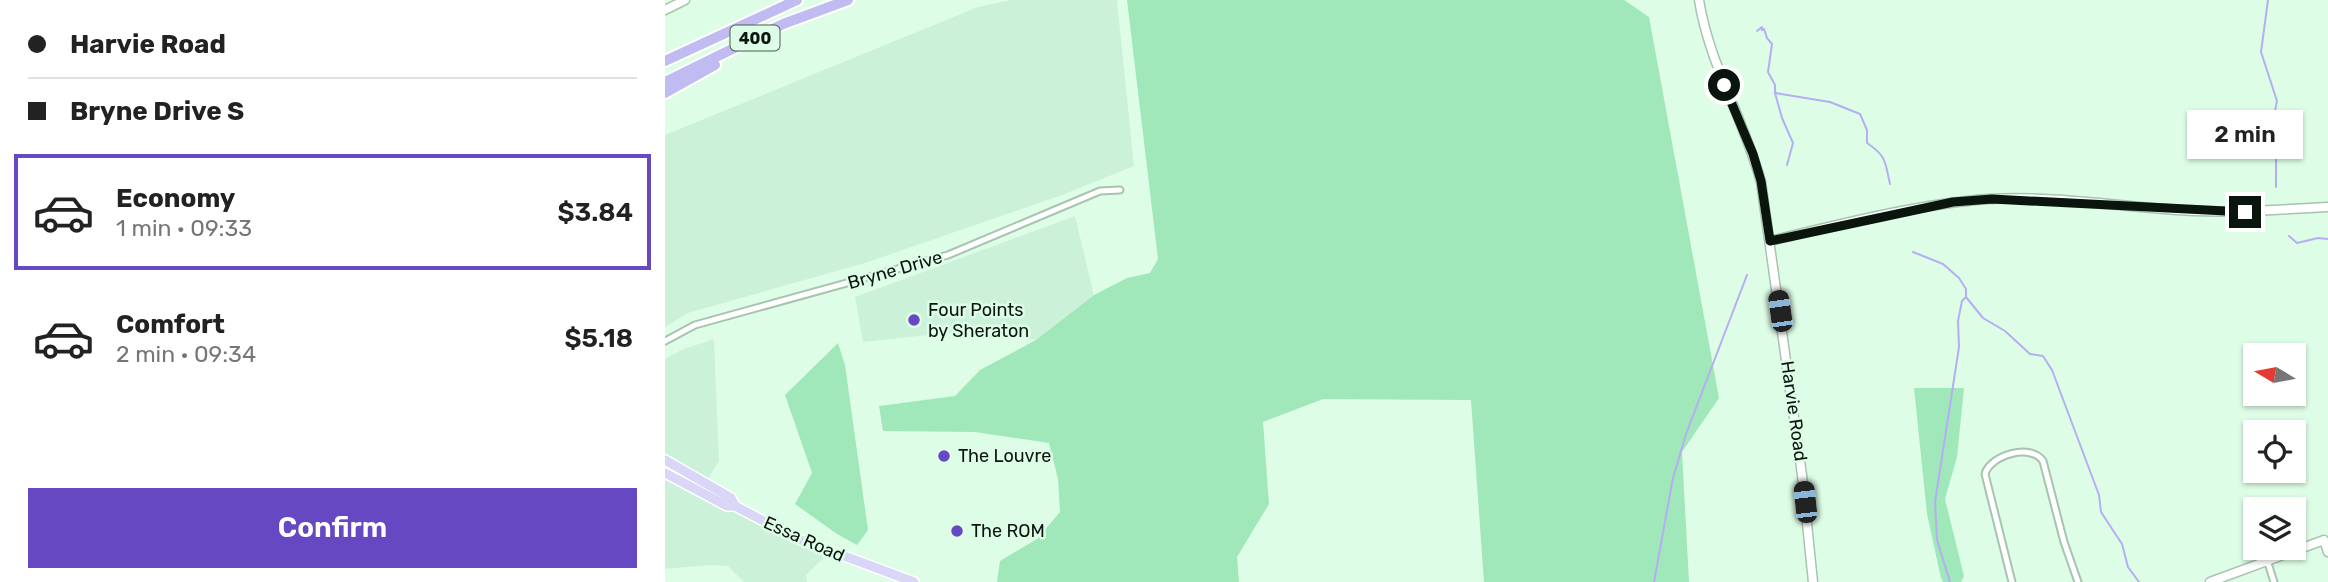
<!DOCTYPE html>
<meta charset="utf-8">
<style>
:root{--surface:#fff;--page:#f2f2f2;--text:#222;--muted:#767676;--line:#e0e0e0;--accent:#6649c2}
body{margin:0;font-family:Rubik,sans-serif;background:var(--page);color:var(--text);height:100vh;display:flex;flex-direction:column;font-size:26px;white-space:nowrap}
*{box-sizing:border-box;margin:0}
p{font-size:23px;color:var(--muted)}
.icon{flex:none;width:38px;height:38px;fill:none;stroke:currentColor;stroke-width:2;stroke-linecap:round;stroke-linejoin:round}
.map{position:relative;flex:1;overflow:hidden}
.drawer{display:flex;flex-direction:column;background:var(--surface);width:665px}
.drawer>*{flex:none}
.top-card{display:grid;align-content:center;height:154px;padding:0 28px;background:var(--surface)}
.needle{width:46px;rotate:280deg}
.buttons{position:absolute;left:1578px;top:343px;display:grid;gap:14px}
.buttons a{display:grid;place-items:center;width:63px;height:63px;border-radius:0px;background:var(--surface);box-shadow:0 2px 5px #0004;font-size:35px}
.end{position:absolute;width:32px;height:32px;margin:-16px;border:9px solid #0a150e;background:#fff;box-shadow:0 0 0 4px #fff}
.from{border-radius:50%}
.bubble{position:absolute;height:49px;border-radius:0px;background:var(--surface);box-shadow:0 2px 5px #0004;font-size:23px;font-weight:600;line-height:49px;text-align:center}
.car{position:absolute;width:21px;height:42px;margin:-21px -10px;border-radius:9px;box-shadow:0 0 5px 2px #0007;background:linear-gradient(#222 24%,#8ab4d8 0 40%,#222 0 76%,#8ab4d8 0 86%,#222 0)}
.top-card b{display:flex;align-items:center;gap:24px;height:66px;font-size:26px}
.top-card b+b{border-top:2px solid var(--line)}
.top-card i{width:18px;height:18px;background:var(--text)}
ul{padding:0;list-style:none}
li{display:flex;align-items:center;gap:21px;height:116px;margin:0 14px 10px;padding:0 14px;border:4px solid transparent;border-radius:0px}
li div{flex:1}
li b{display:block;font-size:26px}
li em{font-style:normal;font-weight:600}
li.current{border-color:var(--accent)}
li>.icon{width:63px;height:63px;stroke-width:1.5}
.button{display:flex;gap:14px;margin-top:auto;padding:14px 28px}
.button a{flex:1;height:80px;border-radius:0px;background:var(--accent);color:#fff;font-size:28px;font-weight:600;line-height:80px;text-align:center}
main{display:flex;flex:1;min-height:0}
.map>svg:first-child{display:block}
</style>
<main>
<section class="drawer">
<div class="top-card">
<b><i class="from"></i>Harvie Road</b>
<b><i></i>Bryne Drive S</b>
</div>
<ul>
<li class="current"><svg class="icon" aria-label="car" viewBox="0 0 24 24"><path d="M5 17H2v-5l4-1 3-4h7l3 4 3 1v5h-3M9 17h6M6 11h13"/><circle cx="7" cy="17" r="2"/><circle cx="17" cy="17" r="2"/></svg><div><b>Economy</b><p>1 min · 09:33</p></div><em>$3.84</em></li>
<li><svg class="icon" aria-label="car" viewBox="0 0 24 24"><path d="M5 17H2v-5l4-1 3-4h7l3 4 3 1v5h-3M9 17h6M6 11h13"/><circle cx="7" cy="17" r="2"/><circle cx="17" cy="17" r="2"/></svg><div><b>Comfort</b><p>2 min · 09:34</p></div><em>$5.18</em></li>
</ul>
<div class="button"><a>Confirm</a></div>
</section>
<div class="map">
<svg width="1663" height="582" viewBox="0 0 1663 582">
<rect width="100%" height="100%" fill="#defde7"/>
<g fill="#cbf2d8">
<polygon points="346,0 452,0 469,166 397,195 200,263 23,313 0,327 0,135 313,7"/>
<polygon points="410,216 429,295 371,340 311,330 198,342 190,297"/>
<polygon points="49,339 54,461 43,479 0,453 0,359 16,350"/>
<polygon points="0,467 70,506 165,552 141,575 142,582 79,582 63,566 46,565 0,569"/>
</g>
<g fill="#a0e7b9">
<polygon points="462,0 959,0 984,17 1054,398 1017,452 1024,582 819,582 806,400 658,399 598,422 604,504 572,557 574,582 332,582 335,561 372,539 395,512 393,479 384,443 310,432 218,431 214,406 290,396 315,370 371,340 429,295 462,278 485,273 493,259"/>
<polygon points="173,343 180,365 203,530 192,545 172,534 130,504 147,473 120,395"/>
<polygon points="1249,388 1299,388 1292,457 1280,499 1299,576 1296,582 1278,582 1276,578 1262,514"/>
</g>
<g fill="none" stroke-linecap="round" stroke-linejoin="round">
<g stroke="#b6aef2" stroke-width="2">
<polyline points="1603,0 1596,52 1612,101 1607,125 1611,160 1611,187"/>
<polyline points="1092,31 1097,27 1097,30 1099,29 1102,38 1107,44 1103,72 1110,85 1110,93 1117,118 1128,143 1122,165"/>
<path d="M1110 93 1165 102 1195 114 1202 130V143C1222 156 1220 163 1225 184"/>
<polyline points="1624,236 1632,243 1653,238 1663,239"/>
<polyline points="1248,252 1278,264 1294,278 1301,289 1301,297 1318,318 1340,331 1365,354 1378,356 1387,370 1434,495 1436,512 1457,544 1463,567 1474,582"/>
<polyline points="989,582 1008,478 1021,434 1082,275"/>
<polyline points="1285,582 1272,540 1270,502 1294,347 1293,321 1297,301 1300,298"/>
</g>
<defs>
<g id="street">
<polyline points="0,341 30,325 283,255 435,191 455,190"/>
<polyline points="1602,560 1609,582"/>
<path d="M1347 582 1320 474C1325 455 1366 443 1378 461L1399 542 1413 582"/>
</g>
<g id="secondary">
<path d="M1034 0C1044 64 1079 119 1096 182L1137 475 1148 582"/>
<polyline points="0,10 20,0"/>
<path d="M1105 241C1176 224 1252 204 1324 199 1391 195 1463 208 1531 211 1575 213 1619 209 1663 207"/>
<polyline points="1545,582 1659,540 1663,552"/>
</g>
<g id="primary">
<polyline points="0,460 66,498 70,506"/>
<polyline points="0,473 62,506 70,506 131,538 249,582"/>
</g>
<g id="highway">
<polyline points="0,61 132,0"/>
<polyline points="0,82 118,24 183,0"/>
<polyline points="0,93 50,65"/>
</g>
</defs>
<use href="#street" stroke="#a6c4af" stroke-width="9"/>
<use href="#secondary" stroke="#a6c4af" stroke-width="11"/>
<use href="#primary" stroke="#fff" stroke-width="12"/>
<use href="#highway" stroke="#fff" stroke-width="14"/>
<use href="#street" stroke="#fff" stroke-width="5"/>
<use href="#secondary" stroke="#fff" stroke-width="8"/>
<use href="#primary" stroke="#d9d6f7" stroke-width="9"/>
<use href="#highway" stroke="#c0bbf1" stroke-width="10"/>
</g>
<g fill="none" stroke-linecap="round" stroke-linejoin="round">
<polyline stroke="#0a150e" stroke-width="9" points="1059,85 1088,154 1096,181 1105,241 1288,202 1327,199 1580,212"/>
</g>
<g fill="#6649c2" stroke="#defde7" stroke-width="2.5">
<circle cx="249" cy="320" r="7"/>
<circle cx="279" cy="456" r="7"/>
<circle cx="292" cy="531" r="7"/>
</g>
<g text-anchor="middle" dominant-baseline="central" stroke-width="5" stroke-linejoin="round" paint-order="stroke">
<rect fill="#defde7" stroke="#4a5b4f" stroke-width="2" x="65.5" y="25.5" width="49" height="25" rx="5"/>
<g font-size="16" font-weight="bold" fill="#0a150e">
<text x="90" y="38">400</text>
</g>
<g font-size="18" fill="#0a150e" stroke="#defde7">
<text transform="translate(230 270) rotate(-16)">Bryne Drive</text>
<text transform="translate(1129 411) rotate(82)">Harvie Road</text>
<text transform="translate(139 539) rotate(24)">Essa Road</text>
</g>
<g font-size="18" fill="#0a150e" stroke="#defde7" text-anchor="start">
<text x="263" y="310">Four Points<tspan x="263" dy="21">by Sheraton</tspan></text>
<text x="293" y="456">The Louvre</text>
<text x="306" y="531">The ROM</text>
</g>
</g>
</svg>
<div class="buttons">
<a><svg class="needle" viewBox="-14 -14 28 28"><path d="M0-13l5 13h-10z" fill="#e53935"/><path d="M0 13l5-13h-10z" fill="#767676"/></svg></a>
<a><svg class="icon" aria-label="locate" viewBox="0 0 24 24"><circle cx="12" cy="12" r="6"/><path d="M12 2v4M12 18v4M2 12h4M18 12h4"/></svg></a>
<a><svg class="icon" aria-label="layers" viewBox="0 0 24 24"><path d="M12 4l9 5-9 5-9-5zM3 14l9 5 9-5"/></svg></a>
</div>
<i class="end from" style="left:1059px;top:85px"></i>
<i class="end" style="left:1580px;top:212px"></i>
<div class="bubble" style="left:1522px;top:110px;width:116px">2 min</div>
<i class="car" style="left:1115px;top:311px;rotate:352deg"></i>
<i class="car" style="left:1140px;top:502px;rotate:354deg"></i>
</div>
</main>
